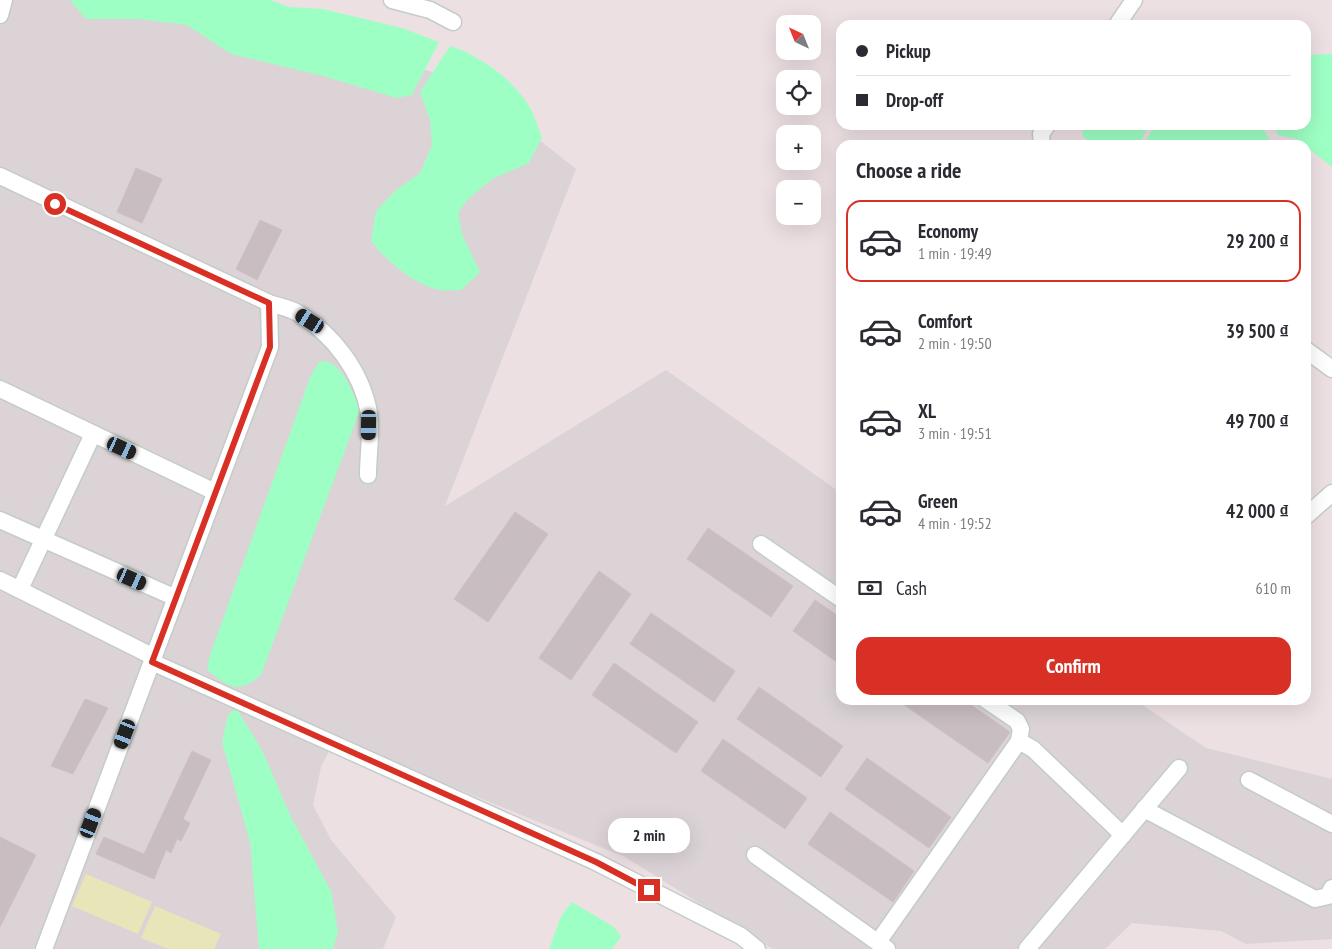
<!DOCTYPE html>
<meta charset="utf-8">
<style>
:root{--surface:#fff;--page:#f2f2f3;--text:#2b2b33;--muted:#7c7c81;--line:#e1e1e2;--accent:#d93025}
body{margin:0;font-family:"PT Sans Narrow",sans-serif;background:var(--page);color:var(--text);height:100vh;display:flex;flex-direction:column;font-size:19px;white-space:nowrap}
*{box-sizing:border-box;margin:0}
p{font-size:16px;color:var(--muted)}
.icon{flex:none;width:28px;height:28px;fill:none;stroke:currentColor;stroke-width:2;stroke-linecap:round;stroke-linejoin:round}
.map{position:relative;flex:1;overflow:hidden}
.panel{position:absolute;left:836px;top:140px;width:475px;height:565px;display:flex;flex-direction:column;background:var(--surface);border-radius:15px;box-shadow:0 5px 20px #0002}
.panel>*{flex:none}
.guide{position:absolute;left:836px;top:20px;width:475px;height:110px;border-radius:15px;box-shadow:0 5px 20px #0002;display:grid;align-content:center;height:110px;padding:0 20px;background:var(--surface)}
.needle{width:32px;rotate:317deg}
.buttons{position:absolute;left:776px;top:15px;display:grid;gap:10px}
.buttons a{display:grid;place-items:center;width:45px;height:45px;border-radius:10px;background:var(--surface);box-shadow:0 5px 20px #0002;font-size:25px}
.end{position:absolute;width:22px;height:22px;margin:-11px;border:6px solid #d93025;background:#fff;box-shadow:0 0 0 2px #fff}
.from{border-radius:50%}
.bubble{position:absolute;height:35px;border-radius:15px;background:var(--surface);box-shadow:0 5px 20px #0002;font-size:16px;font-weight:700;line-height:35px;text-align:center}
.car{position:absolute;width:15px;height:30px;margin:-15px -8px;border-radius:6px;box-shadow:0 0 4px 1px #0007;background:linear-gradient(#222 24%,#8ab4d8 0 40%,#222 0 76%,#8ab4d8 0 86%,#222 0)}
.guide b{display:flex;align-items:center;gap:18px;height:48px;font-size:19px}
.guide b+b{border-top:1px solid var(--line)}
.guide i{width:12px;height:12px;background:var(--text)}
ul{padding:0;list-style:none}
li{display:flex;align-items:center;gap:15px;height:82px;margin:0 10px 8px;padding:0 10px;border:2px solid transparent;border-radius:15px}
li div{flex:1}
li b{display:block;font-size:19px}
li em{font-style:normal;font-weight:700}
li.active{border-color:var(--accent)}
li>.icon{width:45px;height:45px;stroke-width:1.5}
h2{padding:0 20px;font-size:22px;line-height:60px}
.pay{display:flex;align-items:center;gap:12px;height:55px;padding:0 20px;font-size:19px}
.pay p{margin-inline-start:auto}
.primary-button{display:flex;gap:10px;margin-top:auto;padding:10px 20px}
.primary-button a{flex:1;height:58px;border-radius:15px;background:var(--accent);color:#fff;font-size:20px;font-weight:700;line-height:58px;text-align:center}
.map>svg:first-child{display:block}
</style>
<div class="map">
<svg width="1332" height="949" viewBox="0 0 1332 949">
<rect width="100%" height="100%" fill="#ede0e3"/>
<polygon fill="#dbd3d5" points="0,0 214,0 469,84 576,169 445,506 666,370 841,493 841,700 1135,700 1206,748 1332,779 1332,939 1246,944 1221,931 1132,923 1105,949 773,949 625,857 335,739 321,767 313,805 331,840 396,917 383,949 0,949"/>
<g fill="#e8e5b9">
<polygon points="86,874 152,902 138,934 72,906"/>
<polygon points="155,906 221,934 214,949 168,949 141,938"/>
</g>
<g fill="#9effc4">
<polygon points="70,0 271,0 289,7 323,9 402,28 439,42 412,95 397,98 323,76 231,54 187,25 138,19 86,19"/>
<path d="M450 46C480 55 517 82 532 111 536 120 538 129 542 137L529 163 492 179 468 199 458 213 462 234 480 272 461 290C454 290 447 291 441 290 416 286 386 261 371 241L376 211 396 190 420 173 432 145 430 120 420 92Z"/>
<polygon points="1332,54 1332,167 1296,139 1278,135 1272,125 1306,125 1306,55"/>
<polygon points="1081,125 1149,125 1139,145 1091,145 1083,136"/>
<polygon points="1155,125 1262,125 1271,143 1143,145"/>
<path d="M326 361C345 368 353 393 360 410L261 675C238 695 229 687 207 670L210 655 311 375 319 362Z"/>
<polygon points="236,708 262,750 291,817 331,891 338,932 333,949 259,949 250,842 222,742 228,715"/>
<polygon points="572,902 614,927 621,937 612,949 549,949 561,916"/>
</g>
<g fill="#c8bdc0" stroke="#d2bec5">
<polygon points="136,168 162,179 142,223 117,212"/>
<polygon points="260,220 282,230 257,280 236,269"/>
<polygon points="515,512 548,534 488,622 454,599"/>
<polygon points="708,528 793,586 771,617 687,559"/>
<polygon points="599,571 631,594 571,680 539,658"/>
<polygon points="815,600 841,618 841,665 793,631"/>
<polygon points="651,613 735,671 714,702 630,644"/>
<polygon points="614,663 698,722 676,753 592,695"/>
<polygon points="759,687 843,746 821,777 737,719"/>
<polygon points="85,699 108,708 73,774 51,766"/>
<polygon points="897,700 964,700 1010,732 988,763"/>
<polygon points="723,739 807,798 785,829 701,771"/>
<polygon points="192,751 211,760 183,819 190,823 181,841 177,839 171,853 166,850 154,879 96,854 104,837 144,854"/>
<polygon points="867,758 951,817 929,848 845,789"/>
<polygon points="830,812 914,871 893,902 808,844"/>
<polygon points="0,837 36,855 0,927"/>
</g>
<g fill="none" stroke-linecap="round" stroke-linejoin="round">
<defs>
<g id="minor">
<polyline points="392,0 430,10 453,22"/>
<polyline points="0,15 4,0"/>
<polyline points="1117,25 1134,0"/>
<polyline points="1042,145 1041,134 1047,125"/>
<path d="M0 176 269 303C278 306 289 308 298 313 333 334 362 372 369 413 372 432 368 455 368 475"/>
<polyline points="1306,350 1332,369"/>
<polyline points="0,389 215,492"/>
<polyline points="1306,516 1332,493"/>
<polyline points="0,520 176,598"/>
<polyline points="761,544 841,599"/>
<polyline points="0,580 154,657"/>
<polyline points="20,589 93,434"/>
<polyline points="152,662 596,862 741,936 757,949"/>
<polyline points="1019,741 1033,749 1123,835"/>
<polyline points="1249,780 1332,824"/>
<polyline points="1144,809 1315,899 1328,896 1332,888"/>
<polyline points="755,855 887,949"/>
<polyline points="878,942 1019,741 1021,729 1017,721 986,700"/>
<polyline points="44,949 270,347 269,303"/>
<polyline points="1027,949 1179,768"/>
</g>
</defs>
<use href="#minor" stroke="#c4ccc9" stroke-width="19"/>
<use href="#minor" stroke="#fff" stroke-width="16"/>
</g>
<g fill="none" stroke-linecap="round" stroke-linejoin="round">
<polyline stroke="#d93025" stroke-width="6" points="55,204 269,303 270,347 152,662 596,862 649,890"/>
</g>
</svg>
<div class="buttons">
<a><svg class="needle" viewBox="-14 -14 28 28"><path d="M0-13l5 13h-10z" fill="#e53935"/><path d="M0 13l5-13h-10z" fill="#7c7c81"/></svg></a>
<a><svg class="icon" aria-label="locate" viewBox="0 0 24 24"><circle cx="12" cy="12" r="6"/><path d="M12 2v4M12 18v4M2 12h4M18 12h4"/></svg></a>
<a>+</a>
<a>−</a>
</div>
<i class="end from" style="left:55px;top:204px"></i>
<i class="end" style="left:649px;top:890px"></i>
<div class="bubble" style="left:608px;top:818px;width:82px">2 min</div>
<i class="car" style="left:310px;top:321px;rotate:303deg"></i>
<i class="car" style="left:369px;top:425px;rotate:181deg"></i>
<i class="car" style="left:122px;top:448px;rotate:115deg"></i>
<i class="car" style="left:132px;top:579px;rotate:114deg"></i>
<i class="car" style="left:125px;top:734px;rotate:201deg"></i>
<i class="car" style="left:91px;top:823px;rotate:21deg"></i>
<div class="guide">
<b><i class="from"></i>Pickup</b>
<b><i></i>Drop-off</b>
</div>
<section class="panel">
<h2>Choose a ride</h2>
<ul>
<li class="active"><svg class="icon" aria-label="car" viewBox="0 0 24 24"><path d="M5 17H2v-5l4-1 3-4h7l3 4 3 1v5h-3M9 17h6M6 11h13"/><circle cx="7" cy="17" r="2"/><circle cx="17" cy="17" r="2"/></svg><div><b>Economy</b><p>1 min · 19:49</p></div><em>29 200 ₫</em></li>
<li><svg class="icon" aria-label="car" viewBox="0 0 24 24"><path d="M5 17H2v-5l4-1 3-4h7l3 4 3 1v5h-3M9 17h6M6 11h13"/><circle cx="7" cy="17" r="2"/><circle cx="17" cy="17" r="2"/></svg><div><b>Comfort</b><p>2 min · 19:50</p></div><em>39 500 ₫</em></li>
<li><svg class="icon" aria-label="car" viewBox="0 0 24 24"><path d="M5 17H2v-5l4-1 3-4h7l3 4 3 1v5h-3M9 17h6M6 11h13"/><circle cx="7" cy="17" r="2"/><circle cx="17" cy="17" r="2"/></svg><div><b>XL</b><p>3 min · 19:51</p></div><em>49 700 ₫</em></li>
<li><svg class="icon" aria-label="car" viewBox="0 0 24 24"><path d="M5 17H2v-5l4-1 3-4h7l3 4 3 1v5h-3M9 17h6M6 11h13"/><circle cx="7" cy="17" r="2"/><circle cx="17" cy="17" r="2"/></svg><div><b>Green</b><p>4 min · 19:52</p></div><em>42 000 ₫</em></li>
</ul>
<div class="pay"><svg class="icon" aria-label="cash" viewBox="0 0 24 24"><path d="M3 7h18v10H3z"/><circle cx="12" cy="12" r="2"/></svg>Cash<p>610 m</p></div>
<div class="primary-button"><a>Confirm</a></div>
</section>
</div>
